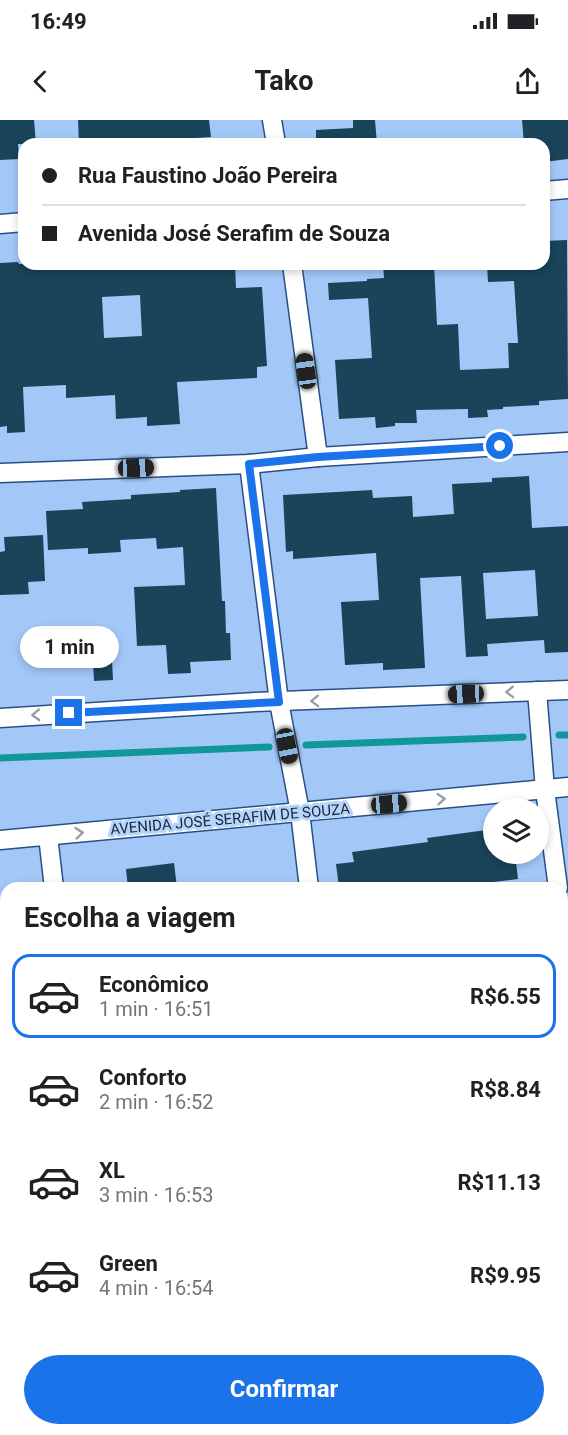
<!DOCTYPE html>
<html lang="pt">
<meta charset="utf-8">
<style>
:root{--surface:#fff;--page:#f6f6f6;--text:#202124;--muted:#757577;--line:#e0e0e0;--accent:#1a73e8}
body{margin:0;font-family:Roboto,sans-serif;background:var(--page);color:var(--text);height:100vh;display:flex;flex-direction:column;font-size:22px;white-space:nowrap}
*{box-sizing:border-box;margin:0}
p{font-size:20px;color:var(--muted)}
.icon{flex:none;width:33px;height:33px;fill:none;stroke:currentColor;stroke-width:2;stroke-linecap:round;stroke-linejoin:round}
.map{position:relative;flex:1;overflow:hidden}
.drawer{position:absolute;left:0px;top:762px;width:568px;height:554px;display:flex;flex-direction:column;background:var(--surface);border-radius:18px 18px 0 0;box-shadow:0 3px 9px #0003}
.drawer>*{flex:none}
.banner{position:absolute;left:18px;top:18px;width:532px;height:132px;border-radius:18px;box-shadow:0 3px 9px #0003;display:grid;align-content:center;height:132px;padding:0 24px;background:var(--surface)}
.controls{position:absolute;left:483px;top:678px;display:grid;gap:12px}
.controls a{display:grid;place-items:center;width:66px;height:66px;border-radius:50%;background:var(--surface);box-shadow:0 3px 9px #0003;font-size:30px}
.end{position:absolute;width:27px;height:27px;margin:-14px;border:8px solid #1a73e8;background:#fff;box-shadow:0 0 0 3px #fff}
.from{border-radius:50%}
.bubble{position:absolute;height:42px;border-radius:21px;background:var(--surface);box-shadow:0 3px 9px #0003;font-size:20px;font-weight:700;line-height:42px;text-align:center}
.car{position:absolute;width:18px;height:36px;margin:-18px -9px;border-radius:8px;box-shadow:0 0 4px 2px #0007;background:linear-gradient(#222 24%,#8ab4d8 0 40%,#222 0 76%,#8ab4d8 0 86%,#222 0)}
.banner b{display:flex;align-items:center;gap:21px;height:57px;font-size:22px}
.banner b+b{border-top:2px solid var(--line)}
.banner i{width:15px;height:15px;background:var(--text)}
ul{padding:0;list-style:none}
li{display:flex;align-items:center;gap:18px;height:84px;margin:0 12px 9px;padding:0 12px;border:3px solid transparent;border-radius:18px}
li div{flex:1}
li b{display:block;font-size:22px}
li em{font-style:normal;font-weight:700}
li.selected{border-color:var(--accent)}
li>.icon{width:54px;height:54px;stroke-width:1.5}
h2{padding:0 24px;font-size:27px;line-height:72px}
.cta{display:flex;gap:12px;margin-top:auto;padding:12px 24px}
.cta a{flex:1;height:69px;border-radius:36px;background:var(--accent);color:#fff;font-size:24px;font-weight:700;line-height:69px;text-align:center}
.status{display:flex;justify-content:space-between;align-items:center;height:42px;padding:0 30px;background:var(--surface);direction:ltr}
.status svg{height:16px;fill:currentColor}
header{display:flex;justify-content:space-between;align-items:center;height:78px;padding:0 24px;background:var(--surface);font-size:27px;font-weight:700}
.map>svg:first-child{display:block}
</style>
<div class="status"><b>16:49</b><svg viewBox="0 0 49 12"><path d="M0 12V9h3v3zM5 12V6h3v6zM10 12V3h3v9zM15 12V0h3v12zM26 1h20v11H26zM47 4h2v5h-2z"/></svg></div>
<header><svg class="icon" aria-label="back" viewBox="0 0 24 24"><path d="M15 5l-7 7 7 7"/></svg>Tako<svg class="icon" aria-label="share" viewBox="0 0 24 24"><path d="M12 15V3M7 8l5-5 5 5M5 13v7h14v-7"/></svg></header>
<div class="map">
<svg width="568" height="1315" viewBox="0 0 568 1315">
<rect width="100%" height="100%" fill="#a3c8f8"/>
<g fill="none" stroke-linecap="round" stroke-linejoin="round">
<g stroke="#129798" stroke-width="7">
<polyline points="559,615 568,615"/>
<polyline points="306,625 523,617"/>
<polyline points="0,638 269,627"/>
</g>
</g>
<g fill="#19445a" fill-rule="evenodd">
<polygon points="0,0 34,0 36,24 18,24 19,39 0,40"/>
<polygon points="78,0 209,0 211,17 151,21 152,24 79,24"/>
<polygon points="353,0 375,0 377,24 316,24 316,10 353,8"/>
<polygon points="522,0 568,0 568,39 544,42 544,24 524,24"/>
<polygon points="567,120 568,279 539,281 539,285 503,287 503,289 487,290 488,297 468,298 468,289 416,290 417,303 395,303 395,306 376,308 375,297 339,299 335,240 372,238 368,178 329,180 328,163 367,161 367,159 384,158 383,144 434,144 437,205 458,204 460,250 509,248 508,223 518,223 514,161 488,162 487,144 544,144 544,121"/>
<path d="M18 142 19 144H235L236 168 262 167 267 246 257 247V258L177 262 180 304 147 306V297L116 299 115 275 66 278V265L23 267 25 312 7 313V306L0 307V143ZM140 175 142 216 104 218 102 177Z"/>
<path d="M529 356 532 408 568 406V532L545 533 544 520 487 524 488 536 466 537 461 456 420 458 425 548 383 550V543L345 545 341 482 379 480 376 433 293 439V431L286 432 283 375 372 370 373 378 412 376 413 397 454 394 452 364 492 362V358ZM535 450 538 496 486 499 483 453Z"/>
<polygon points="216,368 222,481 225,481 226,513 230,513 231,540 190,542 191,553 168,554 166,525 137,526 134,467 185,465 183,427 157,429 156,418 120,420 121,432 88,434 88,428 48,430 46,391 83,389 82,382 131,379 131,375 180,372 180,370"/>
<polygon points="43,415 45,461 28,462 29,474 0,475 0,432 5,431 4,417"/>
<polygon points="111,521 113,560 94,561 92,522"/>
<polygon points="494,709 494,734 515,734 518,759 443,768 339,768 336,744 354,742 352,732 428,722 427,718"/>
<polygon points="174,743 177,768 128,768 126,749"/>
</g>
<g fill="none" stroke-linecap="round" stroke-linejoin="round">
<defs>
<g id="minor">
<polyline points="272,0 276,24"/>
<polyline points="544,71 568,69"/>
<polyline points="0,104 24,102"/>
<polyline points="292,144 318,337"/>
<polyline points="249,344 279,582 300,692 309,768"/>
<polyline points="0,353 249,344 318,337 568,322"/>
<polyline points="537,571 545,670 558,768"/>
<polyline points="0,598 255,582 568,570"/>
<polyline points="48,716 54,768"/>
<polyline points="0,720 568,667"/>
<polyline points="562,808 568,851"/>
<polyline points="562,1261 568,1261"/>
<polyline points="122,1310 123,1315"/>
<polyline points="148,1315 191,1310"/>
</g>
</defs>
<use href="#minor" stroke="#275185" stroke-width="21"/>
<use href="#minor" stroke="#fff" stroke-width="18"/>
</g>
<defs><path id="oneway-chevron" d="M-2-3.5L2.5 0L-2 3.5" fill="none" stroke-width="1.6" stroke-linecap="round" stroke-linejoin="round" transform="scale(1.5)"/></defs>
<g stroke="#969ea8">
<use href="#oneway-chevron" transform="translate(510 572) rotate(178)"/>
<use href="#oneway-chevron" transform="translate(315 581) rotate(178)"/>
<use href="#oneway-chevron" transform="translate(36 595) rotate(177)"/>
<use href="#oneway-chevron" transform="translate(441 679) rotate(-5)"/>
<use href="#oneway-chevron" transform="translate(79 713) rotate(-6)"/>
</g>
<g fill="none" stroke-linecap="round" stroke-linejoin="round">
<polyline stroke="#1a73e8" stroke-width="8" points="69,593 279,582 249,344 318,337 500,326"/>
</g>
<g text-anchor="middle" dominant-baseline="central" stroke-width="6" stroke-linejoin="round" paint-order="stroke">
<g font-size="15" fill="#15273e" stroke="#b8d4f9">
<text transform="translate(230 699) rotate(-5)">AVENIDA JOSÉ SERAFIM DE SOUZA</text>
</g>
</g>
</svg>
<div class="controls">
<a><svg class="icon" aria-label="layers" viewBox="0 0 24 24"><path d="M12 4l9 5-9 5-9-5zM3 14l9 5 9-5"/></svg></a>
</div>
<i class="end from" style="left:500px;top:326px"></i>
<i class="end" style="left:69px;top:593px"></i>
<div class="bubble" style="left:20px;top:506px;width:99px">1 min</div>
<i class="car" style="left:306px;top:251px;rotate:352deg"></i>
<i class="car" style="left:136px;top:348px;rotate:88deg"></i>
<i class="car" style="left:466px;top:574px;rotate:268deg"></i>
<i class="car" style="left:287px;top:626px;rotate:169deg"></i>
<i class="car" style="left:389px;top:684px;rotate:85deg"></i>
<div class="banner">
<b><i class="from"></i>Rua Faustino João Pereira</b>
<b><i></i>Avenida José Serafim de Souza</b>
</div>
<section class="drawer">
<h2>Escolha a viagem</h2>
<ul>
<li class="selected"><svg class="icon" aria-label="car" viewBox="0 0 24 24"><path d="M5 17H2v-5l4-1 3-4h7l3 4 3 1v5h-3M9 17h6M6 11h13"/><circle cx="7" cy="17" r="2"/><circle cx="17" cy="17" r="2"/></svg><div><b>Econômico</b><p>1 min · 16:51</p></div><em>R$6.55</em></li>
<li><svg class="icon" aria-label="car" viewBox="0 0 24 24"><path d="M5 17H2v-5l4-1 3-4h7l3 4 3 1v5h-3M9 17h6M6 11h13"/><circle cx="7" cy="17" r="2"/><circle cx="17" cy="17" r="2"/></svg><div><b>Conforto</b><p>2 min · 16:52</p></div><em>R$8.84</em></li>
<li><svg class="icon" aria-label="car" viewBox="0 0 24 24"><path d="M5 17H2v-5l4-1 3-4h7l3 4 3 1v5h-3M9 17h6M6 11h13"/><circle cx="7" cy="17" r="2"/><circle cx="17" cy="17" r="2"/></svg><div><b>XL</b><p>3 min · 16:53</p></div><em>R$11.13</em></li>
<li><svg class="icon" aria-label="car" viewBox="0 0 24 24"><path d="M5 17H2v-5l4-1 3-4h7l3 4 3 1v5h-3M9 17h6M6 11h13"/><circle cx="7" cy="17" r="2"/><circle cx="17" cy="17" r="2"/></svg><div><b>Green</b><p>4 min · 16:54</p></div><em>R$9.95</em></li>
</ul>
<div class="cta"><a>Confirmar</a></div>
</section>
</div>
